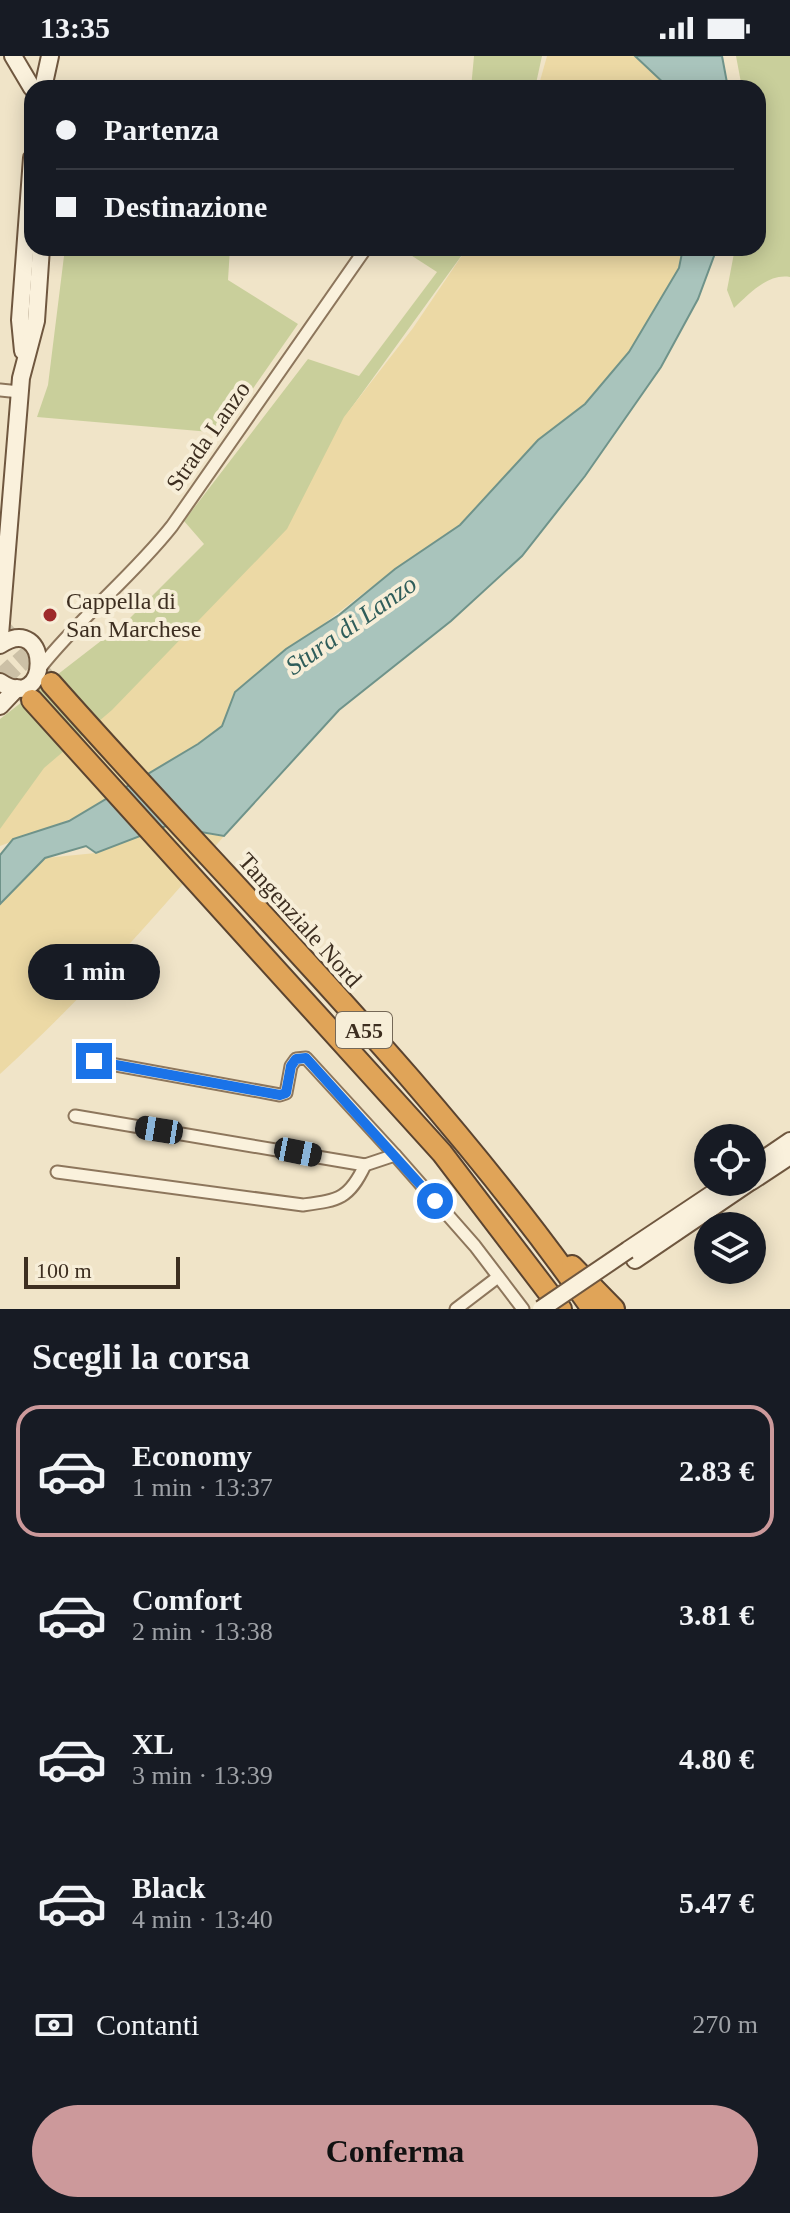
<!DOCTYPE html>
<html lang="it">
<meta charset="utf-8">
<style>
:root{--surface:#171b24;--page:#242831;--text:#f1f3f6;--muted:#9ea1a6;--line:#363941;--accent:#cc999b}
body{margin:0;font-family:Georgia,serif;background:var(--page);color:var(--text);height:100vh;display:flex;flex-direction:column;font-size:30px;white-space:nowrap}
*{box-sizing:border-box;margin:0}
p{font-size:26px;color:var(--muted)}
.icon{flex:none;width:44px;height:44px;fill:none;stroke:currentColor;stroke-width:2;stroke-linecap:round;stroke-linejoin:round}
.map{position:relative;height:1253px;overflow:hidden}
.drawer{display:flex;flex-direction:column;background:var(--surface);flex:1}
.drawer>*{flex:none}
.top-card{position:absolute;left:24px;top:24px;width:742px;height:176px;border-radius:24px;box-shadow:0 4px 20px #0003;display:grid;align-content:center;height:176px;padding:0 32px;background:var(--surface)}
.controls{position:absolute;left:694px;top:1068px;display:grid;gap:16px}
.controls a{display:grid;place-items:center;width:72px;height:72px;border-radius:50%;background:var(--surface);box-shadow:0 4px 20px #0003;font-size:40px}
.scale{position:absolute;left:24px;bottom:20px;width:156px;box-sizing:border-box;padding-left:8px;border:4px solid #3d2e20;border-top:0;font-size:22px;line-height:28px;white-space:nowrap;color:#3d2e20;-webkit-text-stroke:6px #f7eed8;paint-order:stroke}
.end{position:absolute;width:36px;height:36px;margin:-18px;border:10px solid #1a73e8;background:#fff;box-shadow:0 0 0 4px #fff}
.from{border-radius:50%}
.bubble{position:absolute;height:56px;border-radius:28px;background:var(--surface);box-shadow:0 4px 20px #0003;font-size:26px;font-weight:700;line-height:56px;text-align:center}
.car{position:absolute;width:24px;height:48px;margin:-24px -12px;border-radius:10px;box-shadow:0 0 6px 2px #0007;background:linear-gradient(#222 24%,#8ab4d8 0 40%,#222 0 76%,#8ab4d8 0 86%,#222 0)}
.top-card b{display:flex;align-items:center;gap:28px;height:76px;font-size:30px}
.top-card b+b{border-top:2px solid var(--line)}
.top-card i{width:20px;height:20px;background:var(--text)}
ul{padding:0;list-style:none}
li{display:flex;align-items:center;gap:24px;height:132px;margin:0 16px 12px;padding:0 16px;border:4px solid transparent;border-radius:24px}
li div{flex:1}
li b{display:block;font-size:30px}
li em{font-style:normal;font-weight:700}
li.selected{border-color:var(--accent)}
li>.icon{width:72px;height:72px;stroke-width:1.5}
h2{padding:0 32px;font-size:36px;line-height:96px}
.pay{display:flex;align-items:center;gap:20px;height:88px;padding:0 32px;font-size:30px}
.pay p{margin-inline-start:auto}
.primary-button{display:flex;gap:16px;margin-top:auto;padding:16px 32px}
.primary-button a{flex:1;height:92px;border-radius:48px;background:var(--accent);color:#111;font-size:32px;font-weight:700;line-height:92px;text-align:center}
.status{display:flex;justify-content:space-between;align-items:center;height:56px;padding:0 40px;background:var(--surface);direction:ltr}
.status svg{height:22px;fill:currentColor}
.map>svg:first-child{display:block}
</style>
<div class="status"><b>13:35</b><svg viewBox="0 0 49 12"><path d="M0 12V9h3v3zM5 12V6h3v6zM10 12V3h3v9zM15 12V0h3v12zM26 1h20v11H26zM47 4h2v5h-2z"/></svg></div>
<div class="map">
<svg width="790" height="1253" viewBox="0 0 790 1253">
<rect width="100%" height="100%" fill="#f0e4c8"/>
<g fill="#c9cf9b">
<polygon points="474,0 542,0 535,32 471,32"/>
<path d="M736 0H790V221C768 217 749 238 734 252L727 234 735 192H758V32H742Z"/>
<polygon points="65,192 230,192 228,224 298,268 222,377 37,361 48,329"/>
<polygon points="409,192 467,192 347,358 539,266 0,780 0,663 128,564 204,488 184,465 308,303 359,320 437,216 406,196"/>
</g>
<g fill="#ecd9a5">
<polygon points="547,0 635,0 669,32 538,32"/>
<polygon points="467,192 683,192 679,212 629,296 585,348 538,384 460,469 395,513 235,636 222,670 171,707 105,750 0,790 0,773 44,712 112,654 287,473 344,361 413,272"/>
<path d="M166 770H197L224 780C153 864 81 944 0 1018V848L45 802 96 797Z"/>
</g>
<g fill="#a9c4bc" stroke="#6f938a" stroke-width="2">
<polygon points="635,0 722,0 728,32 669,32"/>
<polygon points="683,192 717,192 698,243 661,311 585,420 522,500 451,565 339,654 224,780 166,770 96,797 86,790 45,802 0,848 0,799 13,783 69,765 198,688 222,670 235,636 286,593 339,559 395,513 460,469 538,384 585,348 629,296 679,212"/>
</g>
<g fill="none" stroke-linecap="round" stroke-linejoin="round">
<g stroke="#ccc0a6" stroke-width="20" stroke-dasharray="20 10" stroke-linecap="butt">
<polyline points="0,571 48,625"/>
<polyline points="0,610 30,642"/>
</g>
<defs>
<g id="street">
<polyline points="0,334 20,336"/>
<path d="M40 612C80 561 131 522 172 470L366 192"/>
<polyline points="94,1005 280,1039 286,1037 291,1010 296,1003 306,1002 395,1099"/>
<polyline points="75,1060 365,1109 395,1099 475,1190 523,1253"/>
<path d="M57 1116 303 1149C339 1144 349 1143 365 1109"/>
<polyline points="456,1253 498,1221"/>
</g>
<g id="secondary">
<polyline points="13,0 32,32"/>
<polyline points="43,32 50,0"/>
<polyline points="23,295 20,264 32,102"/>
<polyline points="0,579 21,322 36,265 41,192"/>
<path d="M0 589C52 555 51 660 0 626"/>
<polyline points="0,650 17,632"/>
<polyline points="752,1111 790,1085"/>
<polyline points="752,1125 790,1100"/>
<polyline points="628,1194 730,1126"/>
<polyline points="635,1204 750,1126"/>
</g>
<g id="highway">
<path d="M51 627C233 833 434 1027 592 1253"/>
<polyline points="32,644 442,1097 561,1253"/>
<polyline points="572,1210 614,1253"/>
</g>
</defs>
<use href="#street" stroke="#8d765c" stroke-width="15"/>
<use href="#secondary" stroke="#6f573f" stroke-width="20"/>
<use href="#highway" stroke="#5b4430" stroke-width="24"/>
<use href="#street" stroke="#faf1dc" stroke-width="11"/>
<use href="#secondary" stroke="#faf1dc" stroke-width="16"/>
<use href="#highway" stroke="#e0a458" stroke-width="20"/>
<defs>
<polyline id="secondary-bridge" points="541,1253 628,1194"/>
</defs>
<use href="#secondary-bridge" stroke="#6f573f" stroke-width="20" stroke-linecap="butt"/>
<use href="#secondary-bridge" stroke="#faf1dc" stroke-width="16"/>
</g>
<g fill="none" stroke-linecap="round" stroke-linejoin="round">
<polyline stroke="#1a73e8" stroke-width="10" points="94,1005 280,1039 286,1037 291,1010 296,1003 306,1002 435,1145"/>
</g>
<circle fill="#9e2a2b" stroke="#f7eed8" stroke-width="3" cx="50" cy="559" r="8"/>
<g text-anchor="middle" dominant-baseline="central" stroke-width="8" stroke-linejoin="round" paint-order="stroke">
<rect fill="#f7eed8" stroke="#756857" stroke-width="2" x="336" y="956" width="56" height="36" rx="6"/>
<g font-size="22" font-weight="bold" fill="#3d2e20">
<text x="364" y="974">A55</text>
</g>
<g font-size="24" fill="#3d2e20" stroke="#f7eed8">
<text transform="translate(208 380) rotate(-55)">Strada Lanzo</text>
<text transform="translate(300 864) rotate(48)">Tangenziale Nord</text>
</g>
<g font-size="24" fill="#3d2e20" stroke="#f7eed8" text-anchor="start">
<text x="66" y="545">Cappella di<tspan x="66" dy="28">San Marchese</tspan></text>
</g>
<g font-size="26" font-style="italic" fill="#2f5d5a" stroke="#f7eed8">
<text transform="translate(351 569) rotate(-35)">Stura di Lanzo</text>
</g>
</g>
</svg>
<div class="controls">
<a><svg class="icon" aria-label="locate" viewBox="0 0 24 24"><circle cx="12" cy="12" r="6"/><path d="M12 2v4M12 18v4M2 12h4M18 12h4"/></svg></a>
<a><svg class="icon" aria-label="layers" viewBox="0 0 24 24"><path d="M12 4l9 5-9 5-9-5zM3 14l9 5 9-5"/></svg></a>
</div>
<div class="scale">100 m</div>
<i class="end from" style="left:435px;top:1145px"></i>
<i class="end" style="left:94px;top:1005px"></i>
<div class="bubble" style="left:28px;top:888px;width:132px">1 min</div>
<i class="car" style="left:159px;top:1074px;rotate:279deg"></i>
<i class="car" style="left:298px;top:1096px;rotate:101deg"></i>
<div class="top-card">
<b><i class="from"></i>Partenza</b>
<b><i></i>Destinazione</b>
</div>
</div>
<section class="drawer">
<h2>Scegli la corsa</h2>
<ul>
<li class="selected"><svg class="icon" aria-label="car" viewBox="0 0 24 24"><path d="M5 17H2v-5l4-1 3-4h7l3 4 3 1v5h-3M9 17h6M6 11h13"/><circle cx="7" cy="17" r="2"/><circle cx="17" cy="17" r="2"/></svg><div><b>Economy</b><p>1 min · 13:37</p></div><em>2.83 €</em></li>
<li><svg class="icon" aria-label="car" viewBox="0 0 24 24"><path d="M5 17H2v-5l4-1 3-4h7l3 4 3 1v5h-3M9 17h6M6 11h13"/><circle cx="7" cy="17" r="2"/><circle cx="17" cy="17" r="2"/></svg><div><b>Comfort</b><p>2 min · 13:38</p></div><em>3.81 €</em></li>
<li><svg class="icon" aria-label="car" viewBox="0 0 24 24"><path d="M5 17H2v-5l4-1 3-4h7l3 4 3 1v5h-3M9 17h6M6 11h13"/><circle cx="7" cy="17" r="2"/><circle cx="17" cy="17" r="2"/></svg><div><b>XL</b><p>3 min · 13:39</p></div><em>4.80 €</em></li>
<li><svg class="icon" aria-label="car" viewBox="0 0 24 24"><path d="M5 17H2v-5l4-1 3-4h7l3 4 3 1v5h-3M9 17h6M6 11h13"/><circle cx="7" cy="17" r="2"/><circle cx="17" cy="17" r="2"/></svg><div><b>Black</b><p>4 min · 13:40</p></div><em>5.47 €</em></li>
</ul>
<div class="pay"><svg class="icon" aria-label="cash" viewBox="0 0 24 24"><path d="M3 7h18v10H3z"/><circle cx="12" cy="12" r="2"/></svg>Contanti<p>270 m</p></div>
<div class="primary-button"><a>Conferma</a></div>
</section>
